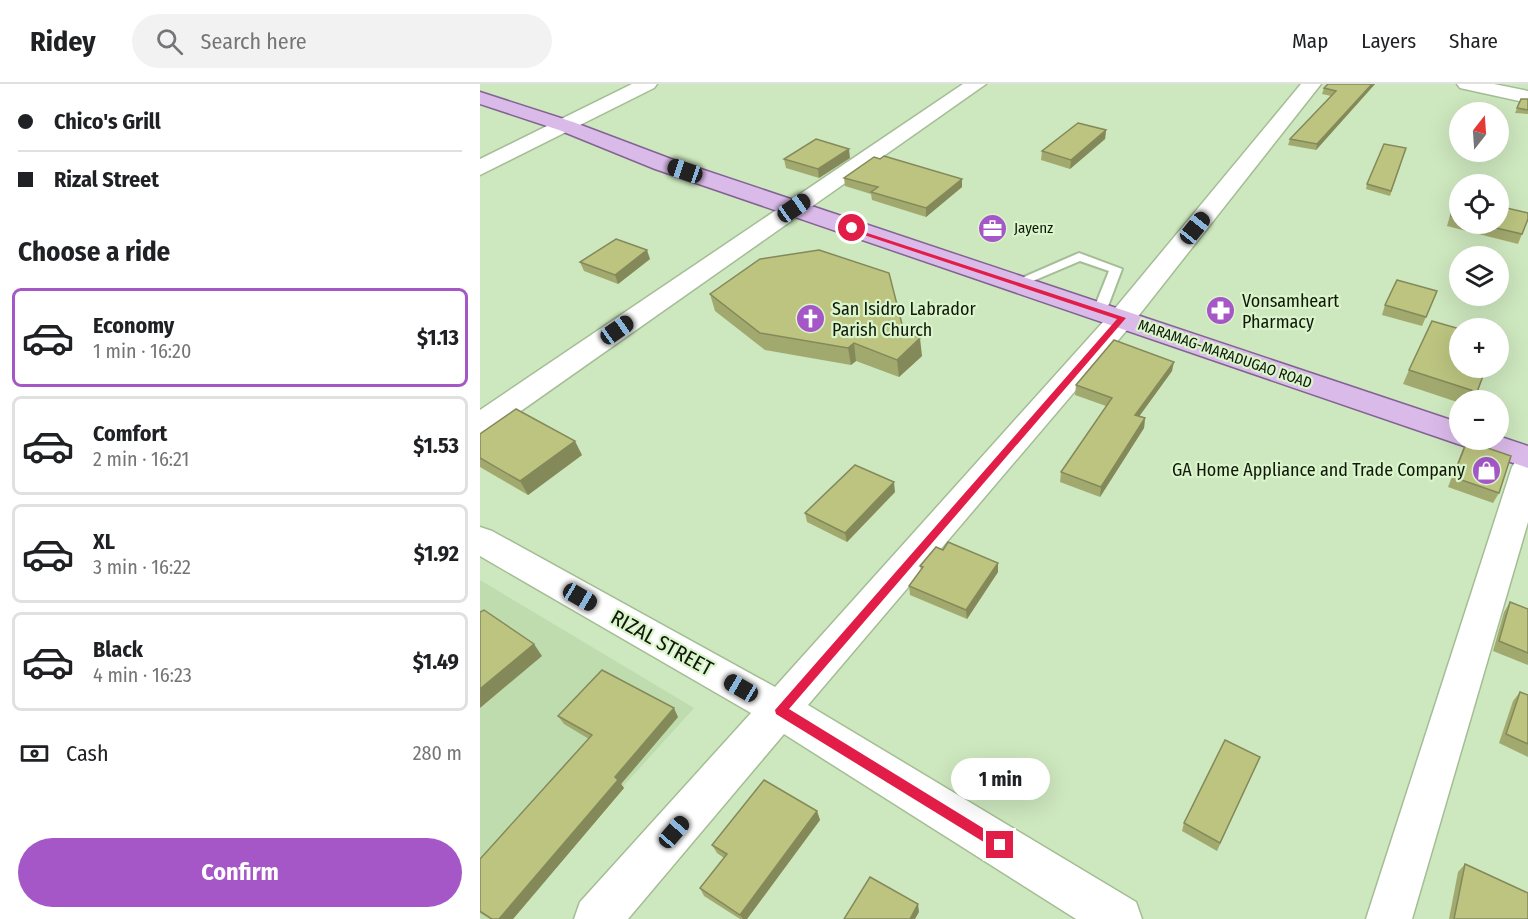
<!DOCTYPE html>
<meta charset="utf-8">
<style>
:root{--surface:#fff;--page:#f2f2f2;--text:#202124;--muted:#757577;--line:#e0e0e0;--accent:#a557c8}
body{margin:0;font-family:"Fira Sans Condensed",sans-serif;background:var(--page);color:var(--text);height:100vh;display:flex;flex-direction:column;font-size:22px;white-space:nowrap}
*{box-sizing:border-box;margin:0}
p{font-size:20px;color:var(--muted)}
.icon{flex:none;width:33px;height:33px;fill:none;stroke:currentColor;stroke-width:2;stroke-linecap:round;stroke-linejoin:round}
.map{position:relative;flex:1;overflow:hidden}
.drawer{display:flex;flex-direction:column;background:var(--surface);width:480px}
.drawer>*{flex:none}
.top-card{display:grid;align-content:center;height:132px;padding:0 18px;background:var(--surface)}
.needle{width:39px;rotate:17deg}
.buttons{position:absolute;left:969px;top:18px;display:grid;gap:12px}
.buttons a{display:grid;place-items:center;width:60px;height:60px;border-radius:50%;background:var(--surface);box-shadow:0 6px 24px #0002;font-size:30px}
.end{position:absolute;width:27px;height:27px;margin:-14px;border:8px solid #e11d48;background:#fff;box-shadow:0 0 0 3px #fff}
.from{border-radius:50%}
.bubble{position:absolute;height:42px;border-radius:21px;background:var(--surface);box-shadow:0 6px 24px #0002;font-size:20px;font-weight:700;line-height:42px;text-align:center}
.car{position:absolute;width:18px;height:36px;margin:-18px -9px;border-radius:8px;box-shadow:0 0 4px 2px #0007;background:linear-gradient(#222 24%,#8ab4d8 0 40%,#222 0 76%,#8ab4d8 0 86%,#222 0)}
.top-card b{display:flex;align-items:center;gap:21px;height:57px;font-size:22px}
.top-card b+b{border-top:2px solid var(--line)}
.top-card i{width:15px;height:15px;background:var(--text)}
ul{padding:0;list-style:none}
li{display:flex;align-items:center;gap:18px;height:99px;margin:0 12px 9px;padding:0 6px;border:3px solid var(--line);border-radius:9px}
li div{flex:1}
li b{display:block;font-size:22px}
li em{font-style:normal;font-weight:700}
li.current{border-color:var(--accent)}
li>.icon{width:54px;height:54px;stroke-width:1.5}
h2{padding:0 18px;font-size:27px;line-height:72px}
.pay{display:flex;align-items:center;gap:15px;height:66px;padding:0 18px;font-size:22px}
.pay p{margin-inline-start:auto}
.button{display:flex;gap:12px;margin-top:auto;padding:12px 18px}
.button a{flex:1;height:69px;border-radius:36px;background:var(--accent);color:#fff;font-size:24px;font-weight:700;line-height:69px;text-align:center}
header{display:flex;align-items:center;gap:36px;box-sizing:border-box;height:84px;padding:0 30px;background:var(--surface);border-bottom:2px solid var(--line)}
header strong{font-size:28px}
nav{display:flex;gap:33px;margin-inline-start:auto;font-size:21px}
.search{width:420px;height:54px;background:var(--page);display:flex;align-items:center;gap:15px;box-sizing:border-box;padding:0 21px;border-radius:33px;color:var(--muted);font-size:22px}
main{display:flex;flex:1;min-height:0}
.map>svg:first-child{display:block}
</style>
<header>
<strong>Ridey</strong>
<div class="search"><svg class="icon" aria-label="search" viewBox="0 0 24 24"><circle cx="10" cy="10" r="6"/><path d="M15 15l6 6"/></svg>Search here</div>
<nav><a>Map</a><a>Layers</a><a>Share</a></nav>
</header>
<main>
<section class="drawer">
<div class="top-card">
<b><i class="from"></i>Chico's Grill</b>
<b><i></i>Rizal Street</b>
</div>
<h2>Choose a ride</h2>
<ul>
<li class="current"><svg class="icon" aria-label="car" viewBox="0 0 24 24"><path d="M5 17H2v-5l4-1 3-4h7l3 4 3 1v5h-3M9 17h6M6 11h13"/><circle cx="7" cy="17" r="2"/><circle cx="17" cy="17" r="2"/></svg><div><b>Economy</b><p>1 min · 16:20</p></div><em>$1.13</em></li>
<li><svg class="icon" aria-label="car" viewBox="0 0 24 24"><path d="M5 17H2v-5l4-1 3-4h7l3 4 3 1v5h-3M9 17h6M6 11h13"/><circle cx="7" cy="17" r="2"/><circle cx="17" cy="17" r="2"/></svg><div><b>Comfort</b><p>2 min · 16:21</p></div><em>$1.53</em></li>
<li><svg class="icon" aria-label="car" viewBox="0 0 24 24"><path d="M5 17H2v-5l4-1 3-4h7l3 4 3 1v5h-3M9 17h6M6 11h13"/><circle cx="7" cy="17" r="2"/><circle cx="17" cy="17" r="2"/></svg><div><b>XL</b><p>3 min · 16:22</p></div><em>$1.92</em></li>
<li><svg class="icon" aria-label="car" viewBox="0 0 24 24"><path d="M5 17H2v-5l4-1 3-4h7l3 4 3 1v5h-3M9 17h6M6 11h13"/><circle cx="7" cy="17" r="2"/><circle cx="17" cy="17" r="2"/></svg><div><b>Black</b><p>4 min · 16:23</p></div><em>$1.49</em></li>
</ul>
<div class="pay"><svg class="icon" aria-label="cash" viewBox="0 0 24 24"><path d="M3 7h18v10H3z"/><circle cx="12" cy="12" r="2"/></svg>Cash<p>280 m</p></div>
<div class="button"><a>Confirm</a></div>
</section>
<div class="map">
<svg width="1048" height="835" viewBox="0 0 1048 835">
<rect width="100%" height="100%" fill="#cde7be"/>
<polygon fill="#bfdcae" points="0,496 214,624 23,835 0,835"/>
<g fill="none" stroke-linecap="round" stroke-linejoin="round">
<defs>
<polygon id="service" points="599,169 642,185 625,230 615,230 613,227 629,187 600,177 541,202 536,203 530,199"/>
<g id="minor">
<polygon points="152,0 177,0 174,4 0,91 0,75"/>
<polygon points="483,0 506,0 11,348 0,351 0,326"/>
<polygon points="821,0 841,0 652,240 328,621 656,818 662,835 596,835 304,650 148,835 94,835 100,818 271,629 0,472 0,443 12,447 295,603 632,228"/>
<polygon points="977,0 1014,0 1048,7 1048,19 980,4"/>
<polygon points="1048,372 1048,438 932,835 886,835 1032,383 1037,375"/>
</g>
<polygon id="primary" points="0,8 93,38 191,75 980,339 980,356 1018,356 1018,352 1048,362 1048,384 175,85 79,46 0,20"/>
</defs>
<use href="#service" stroke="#a4bd95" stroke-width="4"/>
<use href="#minor" stroke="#a4bd95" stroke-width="3"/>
<use href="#primary" stroke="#836392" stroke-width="3"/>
<use href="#service" fill="#fff" fill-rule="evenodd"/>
<use href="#minor" fill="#fff" fill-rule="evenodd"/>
<use href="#primary" fill="#dabae9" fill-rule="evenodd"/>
</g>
<g fill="#a2a96e">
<polygon points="848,0 895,0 836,66 808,61 810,55 851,12 842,10 844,4"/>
<polygon points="1041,15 1048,15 1048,30 1035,29"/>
<polygon points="626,46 625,55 590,85 561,76 562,67"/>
<polygon points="926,64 910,112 886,105 887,100"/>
<polygon points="370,74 339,94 306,84 304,75"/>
<polygon points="364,94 482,95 482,103 446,133 392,116 391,110 365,102"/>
<polygon points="976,111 980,112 980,140 1018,140 1042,150 1038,160 967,142 973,121"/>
<polygon points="170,175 138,200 104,187 100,178"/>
<polygon points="957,208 942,242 902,231 905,221"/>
<polygon points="230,210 424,248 442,272 419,293 376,277 371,281 285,266 235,227"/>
<polygon points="929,286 997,308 993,316 980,316 980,319 923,300"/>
<polygon points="692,287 659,332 665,334 664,344 620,413 580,398 581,388 626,322 595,311 596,301"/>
<polygon points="0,350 102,371 48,411 0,383"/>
<polygon points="987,357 1019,409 1013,419 968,403 982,367"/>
<polygon points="415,408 367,458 327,438 325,429"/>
<polygon points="440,482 518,488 487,535 430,511 429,502 441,486"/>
<polygon points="1030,518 1048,525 1048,581 1013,567 1024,528"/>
<polygon points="1040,608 1048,611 1048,673 1019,659 1033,617"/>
<polygon points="78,632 198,633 141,700 144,704 33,835 10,835 0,829 0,775 109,655 84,640"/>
<polygon points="780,673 737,767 702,747 704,739"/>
<polygon points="337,727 340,736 267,835 260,835 224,812 220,804 244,774 237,769 232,761"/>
<polygon points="985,780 1048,835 969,835 978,788"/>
</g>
<g fill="#84895a">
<polygon points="892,0 895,0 836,66 837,60"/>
<polygon points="626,46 625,55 590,85 591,76"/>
<polygon points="369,65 370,74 339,94 338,85"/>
<polygon points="482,95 482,103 446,133 446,124"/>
<polygon points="167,166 170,175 138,200 135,191"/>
<polygon points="440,254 442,272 419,293 417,276"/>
<polygon points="374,259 376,277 371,281 368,264"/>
<polygon points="694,278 692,287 653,341 655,331"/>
<polygon points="665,334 664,344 620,413 621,403"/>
<polygon points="95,357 102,371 48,411 40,397"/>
<polygon points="414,398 415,408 367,458 365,449"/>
<polygon points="518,479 518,488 487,535 486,526"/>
<polygon points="54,560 62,572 0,624 0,605"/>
<polygon points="194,624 198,633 141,700 144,704 33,835 19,835 135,693"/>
<polygon points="337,727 340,736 267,835 263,835 260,831"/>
<polygon points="438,820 439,828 435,835 430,835"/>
</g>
<g fill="#bcc480" stroke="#84895a" stroke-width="1.5">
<polygon points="848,0 892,0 837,60 810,55 856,7 844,4"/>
<polygon points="1041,15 1048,15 1048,26 1037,24"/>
<polygon points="598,39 626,46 591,76 562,67"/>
<polygon points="336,55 369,65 338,85 304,75"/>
<polygon points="904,60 926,64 911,107 887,100"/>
<polygon points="404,72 482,95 446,124 391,108 398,103 364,94 394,73 400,75"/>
<polygon points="976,111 980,112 980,134 971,132"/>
<polygon points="1018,122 1048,129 1048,135 1042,150 999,140 1018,140"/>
<polygon points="136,155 167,166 135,191 100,178"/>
<polygon points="339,166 409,189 424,248 440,254 417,276 374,259 368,264 280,249 230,210 280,175"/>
<polygon points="917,196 957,207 946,233 905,221"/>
<polygon points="952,237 980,245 980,284 1006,284 997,308 929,286"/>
<polygon points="634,256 694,278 655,331 665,334 621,403 581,388 632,314 596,301"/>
<polygon points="36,325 95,357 40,397 0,374 0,350"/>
<polygon points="987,357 1031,372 1019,409 973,393"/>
<polygon points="375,381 414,398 365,449 325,429"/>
<polygon points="468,458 518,479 486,526 429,502 443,483 440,482 456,463 463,466"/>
<polygon points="1030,518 1048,525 1048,569 1019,557"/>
<polygon points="4,526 54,560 0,605 0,528"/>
<polygon points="122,586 194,624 135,693 138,696 19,835 12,835 0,827 0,775 112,651 78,632"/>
<polygon points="1040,608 1048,611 1048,660 1026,650"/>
<polygon points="745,656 780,673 740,759 704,739"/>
<polygon points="284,696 337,727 260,831 220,804 247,770 232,761"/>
<polygon points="985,780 1048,809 1048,835 974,835"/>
<polygon points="390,793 438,820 430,835 364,835"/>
</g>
<polygon fill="#e11d48" points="369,143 646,234 309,625 524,757 526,761 520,768 296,630 295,626 637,235 369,146"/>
<defs>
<symbol id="office-disc" viewBox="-11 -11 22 22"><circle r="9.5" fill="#a557c8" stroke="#daf4cb"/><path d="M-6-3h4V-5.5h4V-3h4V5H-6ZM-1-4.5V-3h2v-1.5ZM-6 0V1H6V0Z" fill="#fff"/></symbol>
<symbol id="pharmacy-disc" viewBox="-11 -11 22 22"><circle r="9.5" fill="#a557c8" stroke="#daf4cb"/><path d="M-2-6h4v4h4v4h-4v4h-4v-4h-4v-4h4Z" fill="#fff"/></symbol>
<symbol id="church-disc" viewBox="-11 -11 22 22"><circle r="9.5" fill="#a557c8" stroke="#daf4cb"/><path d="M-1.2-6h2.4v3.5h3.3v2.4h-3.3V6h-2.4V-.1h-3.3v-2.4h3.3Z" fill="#fff"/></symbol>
<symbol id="shop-disc" viewBox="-11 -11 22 22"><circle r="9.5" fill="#a557c8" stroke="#daf4cb"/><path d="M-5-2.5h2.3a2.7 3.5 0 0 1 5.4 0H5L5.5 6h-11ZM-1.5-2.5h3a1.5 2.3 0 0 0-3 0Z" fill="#fff"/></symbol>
</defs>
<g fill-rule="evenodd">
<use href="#office-disc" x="496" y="128" width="33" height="33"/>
<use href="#pharmacy-disc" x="724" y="210" width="33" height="33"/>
<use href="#church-disc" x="314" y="218" width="33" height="33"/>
<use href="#shop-disc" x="990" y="370" width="33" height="33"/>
</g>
<g text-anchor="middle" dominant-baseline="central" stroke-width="4.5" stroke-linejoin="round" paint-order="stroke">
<g font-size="15" fill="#0f1809" stroke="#daf4cb" text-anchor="start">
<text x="534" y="144">Jayenz</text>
</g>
<g font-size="15" fill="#0f1809" stroke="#daf4cb">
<text transform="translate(745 270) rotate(19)">MARAMAG-MARADUGAO ROAD</text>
</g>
<g font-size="18" fill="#0f1809" stroke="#daf4cb" text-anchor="start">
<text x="762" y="217">Vonsamheart<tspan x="762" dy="21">Pharmacy</tspan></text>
<text x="352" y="225">San Isidro Labrador<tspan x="352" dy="21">Parish Church</tspan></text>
<text x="985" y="386" text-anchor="end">GA Home Appliance and Trade Company</text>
</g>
<g font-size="21" fill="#0f1809" stroke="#daf4cb">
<text transform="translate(182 559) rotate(29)">RIZAL STREET</text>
</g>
</g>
</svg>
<div class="buttons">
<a><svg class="needle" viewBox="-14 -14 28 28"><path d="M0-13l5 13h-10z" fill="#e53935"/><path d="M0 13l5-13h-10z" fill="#757577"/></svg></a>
<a><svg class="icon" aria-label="locate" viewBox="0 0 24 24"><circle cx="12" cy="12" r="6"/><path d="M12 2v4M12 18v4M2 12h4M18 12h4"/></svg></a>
<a><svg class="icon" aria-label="layers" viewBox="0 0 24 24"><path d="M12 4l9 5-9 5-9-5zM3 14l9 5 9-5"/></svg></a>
<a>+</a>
<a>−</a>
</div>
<i class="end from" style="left:372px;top:144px"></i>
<i class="end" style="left:520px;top:761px"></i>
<div class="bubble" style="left:471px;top:674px;width:99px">1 min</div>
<i class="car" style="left:205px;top:87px;rotate:289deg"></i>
<i class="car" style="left:314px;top:124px;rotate:55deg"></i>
<i class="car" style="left:715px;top:144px;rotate:39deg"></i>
<i class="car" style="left:137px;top:246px;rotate:55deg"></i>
<i class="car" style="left:100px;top:513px;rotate:120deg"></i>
<i class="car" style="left:261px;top:604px;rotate:300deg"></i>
<i class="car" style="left:194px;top:748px;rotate:41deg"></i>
</div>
</main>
